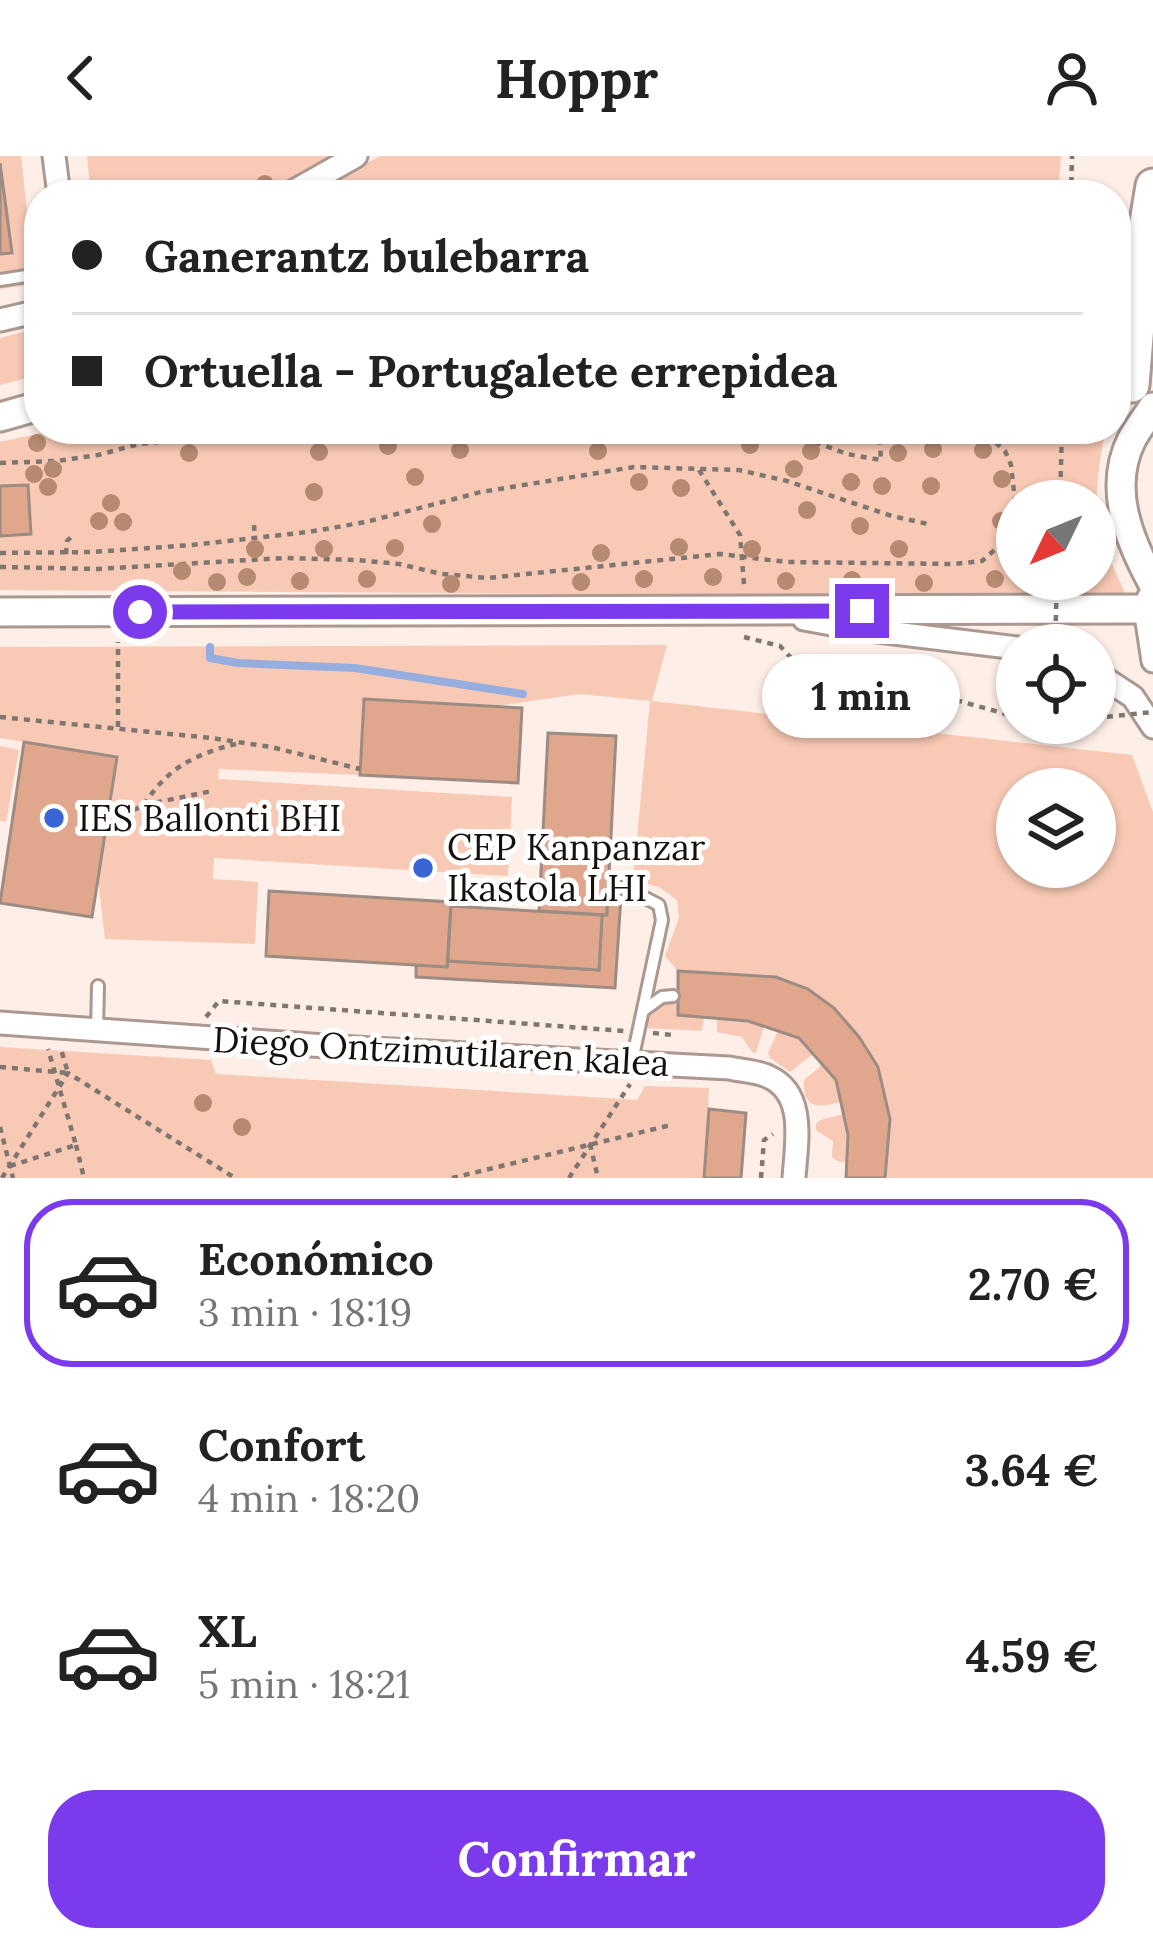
<!DOCTYPE html>
<html lang="es">
<meta charset="utf-8">
<style>
:root{--surface:#fff;--page:#f2f2f2;--text:#222;--muted:#767676;--line:#e0e0e0;--accent:#7c3aed}
body{margin:0;font-family:Lora,serif;background:var(--page);color:var(--text);height:100vh;display:flex;flex-direction:column;font-size:45px;white-space:nowrap}
*{box-sizing:border-box;margin:0}
p{font-size:39px;color:var(--muted)}
.icon{flex:none;width:66px;height:66px;fill:none;stroke:currentColor;stroke-width:2;stroke-linecap:round;stroke-linejoin:round}
.map{position:relative;height:1022px;overflow:hidden}
.drawer{display:flex;flex-direction:column;background:var(--surface);flex:1}
.drawer>*{flex:none}
.hud{position:absolute;left:24px;top:24px;width:1107px;height:264px;border-radius:48px;box-shadow:0 3px 9px #0004;display:grid;align-content:center;height:264px;padding:0 48px;background:var(--surface)}
.needle{width:78px;rotate:227deg}
.controls{position:absolute;left:996px;top:324px;display:grid;gap:24px}
.controls a{display:grid;place-items:center;width:120px;height:120px;border-radius:50%;background:var(--surface);box-shadow:0 3px 9px #0004;font-size:60px}
.end{position:absolute;width:54px;height:54px;margin:-27px;border:15px solid #7c3aed;background:#fff;box-shadow:0 0 0 6px #fff}
.from{border-radius:50%}
.bubble{position:absolute;height:84px;border-radius:42px;background:var(--surface);box-shadow:0 3px 9px #0004;font-size:39px;font-weight:700;line-height:84px;text-align:center}
.hud b{display:flex;align-items:center;gap:42px;height:114px;font-size:45px}
.hud b+b{border-top:3px solid var(--line)}
.hud i{width:30px;height:30px;background:var(--text)}
ul{padding:21px 0 0;list-style:none}
li{display:flex;align-items:center;gap:36px;height:168px;margin:0 24px 18px;padding:0 24px;border:6px solid transparent;border-radius:48px}
li div{flex:1}
li b{display:block;font-size:45px}
li em{font-style:normal;font-weight:700}
li.on{border-color:var(--accent)}
li>.icon{width:108px;height:108px;stroke-width:1.5}
.action{display:flex;gap:24px;margin-top:auto;padding:24px 48px}
.action a{flex:1;height:138px;border-radius:48px;background:var(--accent);color:#fff;font-size:48px;font-weight:700;line-height:138px;text-align:center}
header{display:flex;justify-content:space-between;align-items:center;height:156px;padding:0 48px;background:var(--surface);font-size:54px;font-weight:700}
.map>svg:first-child{display:block}
</style>
<header><svg class="icon" aria-label="back" viewBox="0 0 24 24"><path d="M15 5l-7 7 7 7"/></svg>Hoppr<svg class="icon" aria-label="person" viewBox="0 0 24 24"><circle cx="12" cy="8" r="4"/><path d="M4 21q1-7 8-7t8 7"/></svg></header>
<div class="map">
<svg width="1153" height="1022" viewBox="0 0 1153 1022">
<rect width="100%" height="100%" fill="#fdeee7"/>
<g fill="#f8c9b4" fill-rule="evenodd">
<polygon points="0,0 21,0 35,128 0,133"/>
<polygon points="87,0 342,0 267,39 91,39"/>
<polygon points="380,0 1061,0 1058,39 311,39"/>
<polygon points="39,172 39,219 0,229 0,182"/>
<path d="M60 273H1106C1098 310 1091 352 1104 388 1110 406 1120 424 1127 442L0 434V286ZM1017 345H1095V423H1017Z"/>
<path d="M667 489 652 545 1132 599 1153 656V1022H885L878 911 859 881 834 852 808 833 776 822 678 815 665 800 679 762 677 744 659 731 633 724 650 545 580 538 496 550 364 543 360 619 219 613 218 623 512 641 508 720 214 702 213 723 258 726 255 788 105 783 98 723 117 601 0 582V491ZM1017 633H1095V711H1017Z"/>
<polygon points="0,590 19,594 6,666 0,665"/>
<polygon points="678,842 679,859 704,861 702,875 647,872 648,858 658,849"/>
<polygon points="717,862 748,865 764,870 756,897 752,896 742,881 717,876"/>
<polygon points="778,875 799,882 813,898 790,916 770,902 768,897"/>
<polygon points="0,891 211,904 216,918 607,942 637,944 645,930 709,932 704,1022 0,1022"/>
<path d="M822 909 836 924 841 946C819 951 803 955 804 924Z"/>
<polygon points="844,958 848,979 847,1006 837,1005 832,1001 833,985 816,974 816,968 820,964"/>
</g>
<g fill="none" stroke-linecap="round" stroke-linejoin="round">
<polyline stroke="#96addf" stroke-width="8" points="210,491 210,502 238,507 355,512 523,538"/>
</g>
<g fill="#e0a78d" stroke="#9d8c84" stroke-width="3">
<polygon points="0,7 12,97 0,98"/>
<polygon points="28,329 31,378 0,380 0,330"/>
<polygon points="364,543 522,552 518,627 360,619"/>
<polygon points="548,577 616,580 607,759 539,755"/>
<polygon points="24,586 117,601 92,761 0,747"/>
<polygon points="608,724 622,725 615,832 416,821 416,809 447,811 448,805 599,814 602,759 607,759"/>
<polygon points="269,735 451,746 447,811 266,800"/>
<polygon points="451,750 602,759 599,814 448,805"/>
<polygon points="678,815 776,821 808,833 834,852 859,881 878,911 890,963 885,1022 846,1022 848,979 836,924 799,882 748,865 678,859"/>
<polygon points="709,953 746,957 741,1022 704,1022"/>
</g>
<g fill="none" stroke-linecap="round" stroke-linejoin="round">
<defs>
<g id="lane">
<polyline points="0,124 39,118"/>
<polyline points="632,735 659,749 662,764 632,905"/>
<polyline points="644,854 662,841 673,840"/>
<polyline points="97,873 98,830"/>
</g>
<g id="street">
<polyline points="54,0 59,39"/>
<polyline points="287,39 356,0"/>
<polyline points="0,164 39,155"/>
<polyline points="1149,440 1145,453 1153,505"/>
<polyline points="804,463 853,472 1017,492"/>
<polyline points="1095,516 1133,541 1153,571"/>
<path d="M0 867 354 892 729 912C742 915 758 915 769 921 807 938 796 989 794 1022"/>
</g>
<g id="secondary">
<path d="M1153 251C1146 262 1138 272 1132 283 1107 332 1129 384 1153 428"/>
<polyline points="0,261 39,250"/>
<polyline points="0,456 1153,453"/>
</g>
<polyline id="primary" points="1132,229 1144,85 1153,30"/>
</defs>
<use href="#lane" stroke="#aa9891" stroke-width="16"/>
<use href="#street" stroke="#aa9891" stroke-width="27"/>
<use href="#secondary" stroke="#aa9891" stroke-width="33"/>
<use href="#primary" stroke="#aa9891" stroke-width="39"/>
<g stroke="#807671" stroke-width="4.5" stroke-dasharray="6 6" stroke-linecap="butt">
<polyline points="1071,39 1072,0"/>
<polyline points="0,307 57,305 98,299 139,288 232,278 454,274 528,279 653,273"/>
<polyline points="699,314 740,379 744,428"/>
<polyline points="1060,345 1062,273"/>
<polyline points="254,369 255,383"/>
<polyline points="0,397 93,396 192,389 308,376 366,366 481,336 634,311 739,314 787,325 892,360 928,368"/>
<polyline points="66,398 67,385 72,380"/>
<polyline points="0,411 97,413 284,402 357,404 399,408 442,418 488,422 720,398 786,406 953,408 982,405 1007,383 1015,345 1011,309 1005,295 995,286 982,278 932,274 879,276 881,304 847,298 810,284 745,273"/>
<polyline points="744,481 780,490 806,518 923,535 1017,561"/>
<polyline points="0,561 211,582 271,591 360,613"/>
<polyline points="118,571 118,486"/>
<path d="M144 649C167 612 195 598 236 588"/>
<polyline points="112,665 144,649 212,635"/>
<polyline points="206,861 219,845 624,875"/>
<polyline points="653,877 672,879"/>
<polyline points="0,911 68,917 61,893"/>
<polyline points="0,971 13,1022"/>
<polyline points="590,988 598,1022"/>
<polyline points="76,989 84,1022"/>
<polyline points="10,1010 76,989 48,893"/>
<polyline points="2,1022 68,917 235,1022"/>
<polyline points="452,1022 671,969"/>
<polyline points="569,1022 630,928"/>
<polyline points="761,1022 764,984 773,978"/>
</g>
<use href="#lane" stroke="#fff" stroke-width="10"/>
<use href="#street" stroke="#fff" stroke-width="21"/>
<use href="#secondary" stroke="#fff" stroke-width="27"/>
<use href="#primary" stroke="#fff" stroke-width="33"/>
<g stroke="#807671" stroke-width="4.5" stroke-dasharray="6 6" stroke-linecap="butt">
<polyline points="1055,489 1057,423"/>
<polyline points="1095,562 1153,556"/>
</g>
</g>
<g fill="#b68971">
<circle cx="265" cy="28" r="9"/>
<circle cx="37" cy="287" r="9"/>
<circle cx="750" cy="289" r="9"/>
<circle cx="388" cy="290" r="9"/>
<circle cx="933" cy="293" r="9"/>
<circle cx="460" cy="294" r="9"/>
<circle cx="983" cy="294" r="9"/>
<circle cx="598" cy="295" r="9"/>
<circle cx="811" cy="295" r="9"/>
<circle cx="319" cy="296" r="9"/>
<circle cx="189" cy="297" r="9"/>
<circle cx="898" cy="297" r="9"/>
<circle cx="53" cy="313" r="9"/>
<circle cx="794" cy="313" r="9"/>
<circle cx="34" cy="318" r="9"/>
<circle cx="415" cy="321" r="9"/>
<circle cx="1002" cy="323" r="9"/>
<circle cx="639" cy="326" r="9"/>
<circle cx="851" cy="326" r="9"/>
<circle cx="882" cy="330" r="9"/>
<circle cx="931" cy="330" r="9"/>
<circle cx="48" cy="331" r="9"/>
<circle cx="681" cy="332" r="9"/>
<circle cx="314" cy="336" r="9"/>
<circle cx="111" cy="347" r="9"/>
<circle cx="807" cy="354" r="9"/>
<circle cx="99" cy="365" r="9"/>
<circle cx="1001" cy="365" r="9"/>
<circle cx="123" cy="366" r="9"/>
<circle cx="432" cy="368" r="9"/>
<circle cx="860" cy="370" r="9"/>
<circle cx="679" cy="391" r="9"/>
<circle cx="395" cy="392" r="9"/>
<circle cx="255" cy="393" r="9"/>
<circle cx="324" cy="393" r="9"/>
<circle cx="752" cy="393" r="9"/>
<circle cx="899" cy="393" r="9"/>
<circle cx="601" cy="397" r="9"/>
<circle cx="182" cy="415" r="9"/>
<circle cx="247" cy="421" r="9"/>
<circle cx="713" cy="421" r="9"/>
<circle cx="367" cy="423" r="9"/>
<circle cx="644" cy="423" r="9"/>
<circle cx="995" cy="423" r="9"/>
<circle cx="852" cy="424" r="9"/>
<circle cx="300" cy="425" r="9"/>
<circle cx="786" cy="425" r="9"/>
<circle cx="217" cy="426" r="9"/>
<circle cx="581" cy="426" r="9"/>
<circle cx="924" cy="427" r="9"/>
<circle cx="451" cy="428" r="9"/>
<circle cx="203" cy="947" r="9"/>
<circle cx="242" cy="971" r="9"/>
</g>
<g fill="none" stroke-linecap="round" stroke-linejoin="round">
<polyline stroke="#7c3aed" stroke-width="15" points="140,456 862,455"/>
</g>
<g fill="#3965d5" stroke="#fff" stroke-width="4.5">
<circle cx="54" cy="662" r="12"/>
<circle cx="423" cy="712" r="12"/>
</g>
<g text-anchor="middle" dominant-baseline="central" stroke-width="10" stroke-linejoin="round" paint-order="stroke">
<g font-size="36" fill="#17110e" stroke="#fff" text-anchor="start">
<text x="78" y="662">IES Ballonti BHI</text>
<text x="447" y="691">CEP Kanpanzar<tspan x="447" dy="41">Ikastola LHI</tspan></text>
</g>
<g font-size="36" fill="#17110e" stroke="#fff">
<text transform="translate(441 895) rotate(3)">Diego Ontzimutilaren kalea</text>
</g>
</g>
</svg>
<div class="controls">
<a><svg class="needle" viewBox="-14 -14 28 28"><path d="M0-13l5 13h-10z" fill="#e53935"/><path d="M0 13l5-13h-10z" fill="#767676"/></svg></a>
<a><svg class="icon" aria-label="locate" viewBox="0 0 24 24"><circle cx="12" cy="12" r="6"/><path d="M12 2v4M12 18v4M2 12h4M18 12h4"/></svg></a>
<a><svg class="icon" aria-label="layers" viewBox="0 0 24 24"><path d="M12 4l9 5-9 5-9-5zM3 14l9 5 9-5"/></svg></a>
</div>
<i class="end from" style="left:140px;top:456px"></i>
<i class="end" style="left:862px;top:455px"></i>
<div class="bubble" style="left:762px;top:498px;width:198px">1 min</div>
<div class="hud">
<b><i class="from"></i>Ganerantz bulebarra</b>
<b><i></i>Ortuella - Portugalete errepidea</b>
</div>
</div>
<section class="drawer">
<ul>
<li class="on"><svg class="icon" aria-label="car" viewBox="0 0 24 24"><path d="M5 17H2v-5l4-1 3-4h7l3 4 3 1v5h-3M9 17h6M6 11h13"/><circle cx="7" cy="17" r="2"/><circle cx="17" cy="17" r="2"/></svg><div><b>Económico</b><p>3 min · 18:19</p></div><em>2.70 €</em></li>
<li><svg class="icon" aria-label="car" viewBox="0 0 24 24"><path d="M5 17H2v-5l4-1 3-4h7l3 4 3 1v5h-3M9 17h6M6 11h13"/><circle cx="7" cy="17" r="2"/><circle cx="17" cy="17" r="2"/></svg><div><b>Confort</b><p>4 min · 18:20</p></div><em>3.64 €</em></li>
<li><svg class="icon" aria-label="car" viewBox="0 0 24 24"><path d="M5 17H2v-5l4-1 3-4h7l3 4 3 1v5h-3M9 17h6M6 11h13"/><circle cx="7" cy="17" r="2"/><circle cx="17" cy="17" r="2"/></svg><div><b>XL</b><p>5 min · 18:21</p></div><em>4.59 €</em></li>
</ul>
<div class="action"><a>Confirmar</a></div>
</section>
